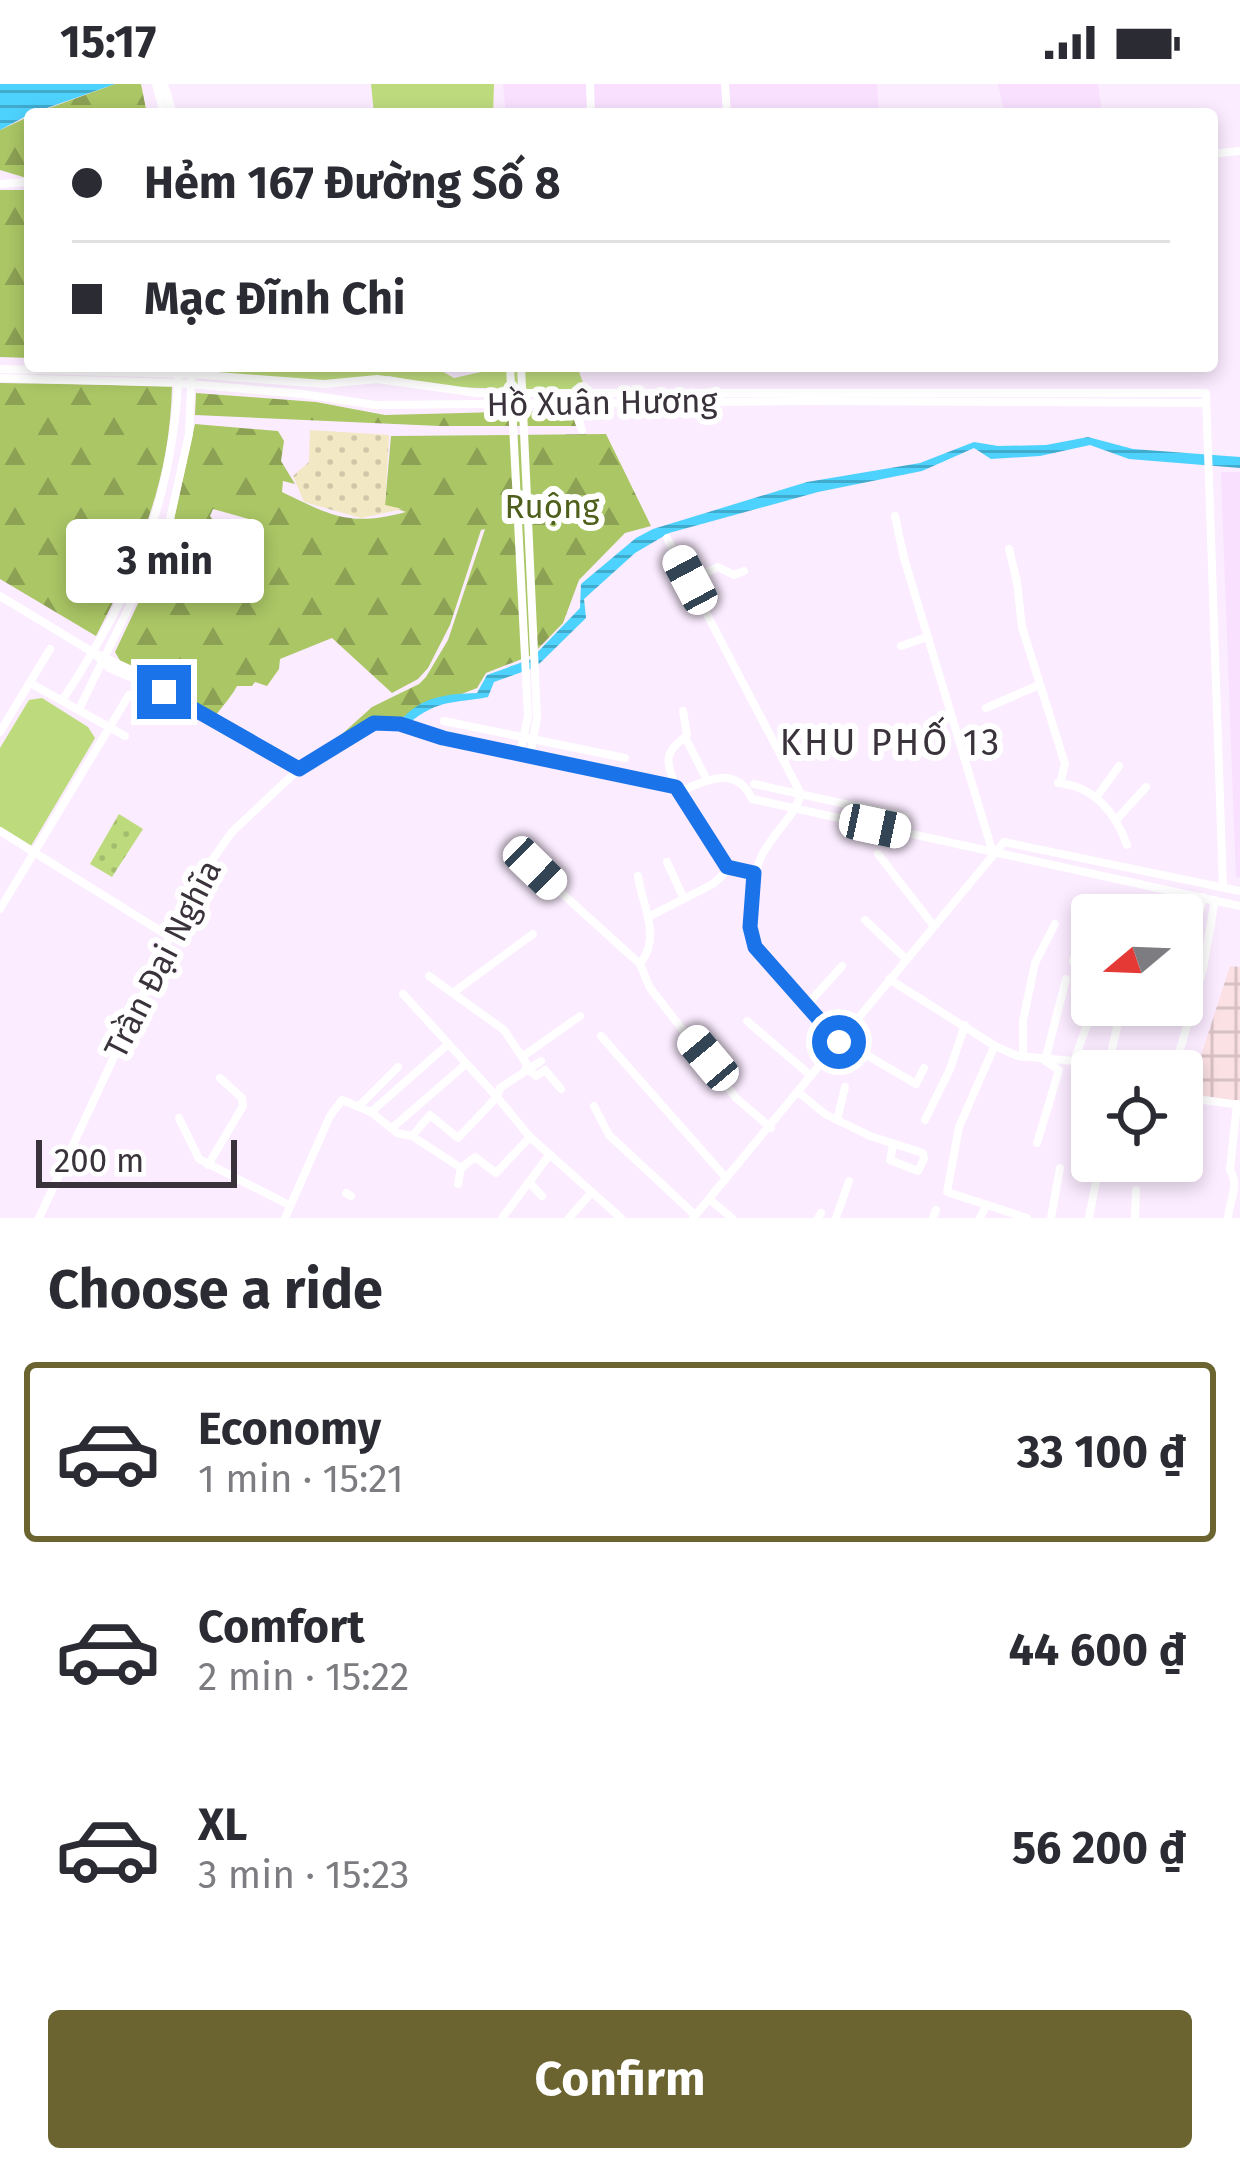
<!DOCTYPE html>
<meta charset="utf-8">
<style>
:root{--surface:#fff;--page:#f7f7f7;--text:#2b2b33;--muted:#7c7c81;--line:#e1e1e2;--accent:#6b6430}
body{margin:0;font-family:"Fira Sans",sans-serif;background:var(--page);color:var(--text);height:100vh;display:flex;flex-direction:column;font-size:45px;white-space:nowrap}
*{box-sizing:border-box;margin:0}
p{font-size:39px;color:var(--muted)}
.icon{flex:none;width:66px;height:66px;fill:none;stroke:currentColor;stroke-width:2;stroke-linecap:round;stroke-linejoin:round}
.map{position:relative;height:1134px;overflow:hidden}
.sheet{display:flex;flex-direction:column;background:var(--surface);flex:1}
.sheet>*{flex:none}
.banner{position:absolute;left:24px;top:24px;width:1194px;height:264px;border-radius:12px;box-shadow:0 6px 18px #0003;display:grid;align-content:center;height:264px;padding:0 48px;background:var(--surface)}
.needle{width:78px;rotate:251deg}
.buttons{position:absolute;left:1071px;top:810px;display:grid;gap:24px}
.buttons a{display:grid;place-items:center;width:132px;height:132px;border-radius:12px;background:var(--surface);box-shadow:0 6px 18px #0003;font-size:60px}
.scale{position:absolute;left:36px;bottom:30px;width:201px;box-sizing:border-box;padding-left:12px;border:6px solid #3b333c;border-top:0;font-size:33px;line-height:42px;white-space:nowrap;color:#3b333c;-webkit-text-stroke:9px #fff;paint-order:stroke}
.end{position:absolute;width:54px;height:54px;margin:-27px;border:15px solid #1a73e8;background:#fff;box-shadow:0 0 0 6px #fff}
.from{border-radius:50%}
.bubble{position:absolute;height:84px;border-radius:12px;background:var(--surface);box-shadow:0 6px 18px #0003;font-size:39px;font-weight:700;line-height:84px;text-align:center}
.car{position:absolute;width:36px;height:72px;margin:-36px -18px;border-radius:15px;box-shadow:0 0 9px 3px #0007;background:linear-gradient(#fff 24%,#345 0 40%,#fff 0 76%,#345 0 86%,#fff 0)}
.banner b{display:flex;align-items:center;gap:42px;height:114px;font-size:45px}
.banner b+b{border-top:3px solid var(--line)}
.banner i{width:30px;height:30px;background:var(--text)}
ul{padding:0;list-style:none}
li{display:flex;align-items:center;gap:36px;height:180px;margin:0 24px 18px;padding:0 24px;border:6px solid transparent;border-radius:12px}
li div{flex:1}
li b{display:block;font-size:45px}
li em{font-style:normal;font-weight:700}
li.current{border-color:var(--accent)}
li>.icon{width:108px;height:108px;stroke-width:1.5}
h2{padding:0 48px;font-size:54px;line-height:144px}
.button{display:flex;gap:24px;margin-top:auto;padding:24px 48px}
.button a{flex:1;height:138px;border-radius:12px;background:var(--accent);color:#fff;font-size:48px;font-weight:700;line-height:138px;text-align:center}
.status{display:flex;justify-content:space-between;align-items:center;height:84px;padding:0 60px;background:var(--surface);direction:ltr}
.status svg{height:33px;fill:currentColor}
.map>svg:first-child{display:block}
</style>
<div class="status"><b>15:17</b><svg viewBox="0 0 49 12"><path d="M0 12V9h3v3zM5 12V6h3v6zM10 12V3h3v9zM15 12V0h3v12zM26 1h20v11H26zM47 4h2v5h-2z"/></svg></div>
<div class="map">
<svg width="1240" height="1134" viewBox="0 0 1240 1134">
<defs>
<pattern id="industrial-grid" width="8" height="8" patternUnits="userSpaceOnUse" patternTransform="scale(3)"><rect width="8" height="8" fill="#fbe0e4"/><path d="M0 4h8M4 0v8" fill="none" stroke="#d8c1c4"/></pattern>
<pattern id="forest-firs" width="22" height="20" patternUnits="userSpaceOnUse" patternTransform="scale(3)"><rect width="22" height="20" fill="#aac665"/><path d="M5 1l3.5 6h-7zM16 11l3.5 6h-7z" fill="#8ca154"/></pattern>
<pattern id="sand-dots" width="8" height="8" patternUnits="userSpaceOnUse" patternTransform="scale(3)"><rect width="8" height="8" fill="#f2e8c3"/><path d="M2 2h.1M6 6h.1" fill="none" stroke="#d0c7a8" stroke-width="1.8" stroke-linecap="round"/></pattern>
<pattern id="park-dots" width="8" height="8" patternUnits="userSpaceOnUse" patternTransform="scale(3)"><rect width="8" height="8" fill="#bdda7d"/><path d="M2 2h.1M6 6h.1" fill="none" stroke="#a3bc6d" stroke-width="1.8" stroke-linecap="round"/></pattern>
<pattern id="water-rules" width="6" height="5" patternUnits="userSpaceOnUse" patternTransform="scale(3)"><rect width="6" height="5" fill="#4dd2fd"/><path d="M0 2.5h6" fill="none" stroke="#41abce"/></pattern>
</defs>
<rect width="100%" height="100%" fill="#fbecff"/>
<g fill="#f8e0fe">
<polygon points="503,0 877,0 879,30 506,30"/>
<polygon points="998,0 1098,0 1102,30 1005,30"/>
<polygon points="1221,388 1240,388 1240,794 1236,793"/>
</g>
<polygon fill="url(#industrial-grid)" points="1230,882 1240,883 1240,1019 1188,1012"/>
<g fill="#bdda7d">
<polygon points="371,0 494,0 493,30 374,30"/>
<polygon points="198,282 433,282 454,294 508,282 577,282 586,307 446,303 389,292 333,300 202,291"/>
<polygon points="42,614 88,643 95,654 31,762 0,743 0,664 29,616"/>
</g>
<g fill="url(#forest-firs)">
<polygon points="115,0 141,0 147,30 33,30"/>
<polygon points="30,32 30,95 0,86 0,46"/>
<polygon points="0,106 30,106 30,274 0,273"/>
<path d="M0 299 172 302C170 397 139 469 96 552L0 495Z"/>
<polygon points="196,309 316,318 385,331 571,326 576,342 440,342 195,331"/>
<path d="M195 340 278 347 284 357 281 377 295 400 283 397 282 408C332 432 349 443 406 428L385 421 391 352 606 350 651 442 625 449 579 496 563 539 532 571 486 589 477 604 390 638H366L341 658V651L372 623 419 600 426 593 448 556 485 445 481 446 450 541 428 584 418 595 392 609 332 554 280 575 279 585 267 602 255 598 252 602H237C231 613 225 619 216 631L122 580 115 568 172 448 211 467 228 455 258 464 260 438 213 425 210 432 224 451 211 461 182 449 173 440Z"/>
</g>
<polygon fill="url(#sand-dots)" points="310,346 389,351 385,421 403,425 361,434 304,418 293,392 309,378"/>
<polygon fill="url(#park-dots)" points="119,730 143,745 112,793 90,780"/>
<g fill="url(#water-rules)">
<polygon points="0,0 115,0 30,30 0,46"/>
<path d="M1088 353 1133 365 1240 373V384L1129 375 1090 361 1040 372 991 375 974 364 922 387 818 408 669 449 635 469 584 515 586 534 536 583 494 598 488 613C454 620 440 614 409 639L401 636C422 612 447 610 477 609L487 591 531 575 580 524 581 500 636 454 653 445 807 398 920 379 974 358 998 362 1046 361Z"/>
</g>
<g fill="none" stroke-linecap="round" stroke-linejoin="round">
<g stroke="#fff" stroke-width="8">
<polyline points="156,0 164,30"/>
<polyline points="164,0 173,30"/>
<polyline points="590,0 591,30"/>
<polyline points="725,0 727,30"/>
<polyline points="1212,70 1240,67"/>
<polyline points="0,100 27,98"/>
<polyline points="510,282 528,632 520,669"/>
<polyline points="521,282 537,634 530,671"/>
<polyline points="0,285 191,290 324,300 377,295 477,309 1206,309 1223,803"/>
<polyline points="0,294 178,299 303,310 375,321 805,317 1206,319"/>
<polyline points="573,319 582,346"/>
<polyline points="895,432 904,474 992,766"/>
<path d="M667 454 801 710C794 734 772 749 761 773 752 793 745 846 757 865 777 897 814 929 839 958"/>
<polyline points="1009,465 1017,498 1022,543 1065,680 1061,695"/>
<polyline points="690,496 718,483 734,491 744,487"/>
<polyline points="0,512 94,569 109,584 163,607"/>
<polyline points="901,562 927,553"/>
<polyline points="94,569 151,595 164,607 299,685"/>
<polyline points="30,599 125,652"/>
<path d="M63 615C136 505 174 415 179 282"/>
<polyline points="986,624 1039,601"/>
<polyline points="79,625 168,444 189,350 192,282"/>
<path d="M683 627 687 651C680 658 672 662 669 672 663 696 712 760 726 783L754 789"/>
<polyline points="444,637 625,674"/>
<polyline points="0,648 50,565"/>
<polyline points="686,655 707,696"/>
<path d="M1058 699C1094 702 1116 729 1127 761"/>
<polyline points="754,700 905,733"/>
<polyline points="1096,714 1119,682"/>
<polyline points="1117,735 1146,703"/>
<polyline points="0,747 170,853"/>
<polyline points="878,770 933,841"/>
<polyline points="667,778 684,815"/>
<polyline points="535,785 640,880 650,904 736,1014 771,1044"/>
<path d="M638 792C642 822 662 852 640 880"/>
<polyline points="0,825 129,611"/>
<polyline points="650,832 713,800 730,784"/>
<polyline points="865,836 905,874"/>
<polyline points="1073,877 1087,842 1092,842"/>
<polyline points="429,892 504,946 528,982"/>
<polyline points="889,895 995,962 1018,972 1074,977 1109,987"/>
<polyline points="1183,903 1203,813"/>
<polyline points="454,908 533,850"/>
<polyline points="403,910 497,1013 458,1054 430,1031 412,1052"/>
<polyline points="807,921 842,882"/>
<polyline points="747,937 811,992"/>
<polyline points="601,952 726,1094"/>
<polyline points="841,956 916,1000 924,984"/>
<polyline points="994,963 959,1043 947,1108 1027,1134"/>
<polyline points="522,973 580,932"/>
<polyline points="1023,973 1023,937 1035,879 1055,840"/>
<polyline points="541,977 500,1004 497,1013 530,1053 621,1134"/>
<polyline points="1074,977 1094,921"/>
<polyline points="526,984 536,992 545,986 561,1005"/>
<polyline points="1107,986 1121,926 1144,934"/>
<polyline points="1174,987 1203,885 1215,816"/>
<polyline points="798,1008 825,1030 870,1052 923,1069 924,1075 918,1087 890,1076 893,1062"/>
<polyline points="1182,1013 1240,1021"/>
<polyline points="594,1022 609,1051 695,1131"/>
<polyline points="358,1023 398,983"/>
<polyline points="371,1028 446,962"/>
<polyline points="179,1034 199,1075 289,1121"/>
<polyline points="837,1036 845,1003"/>
<polyline points="925,1036 950,985 965,941"/>
<polyline points="392,1044 466,980"/>
<polyline points="1037,1059 1059,986 1045,977 1066,895"/>
<polyline points="1078,1062 1092,1012"/>
<polyline points="208,1081 243,1022 242,1014 220,994"/>
<polyline points="529,1098 542,1112"/>
<polyline points="458,1100 461,1084"/>
<polyline points="346,1109 351,1112"/>
<polyline points="709,1115 732,1134"/>
<path d="M39 1134 193 803 232 748 299 685 360 645 375 639 399 640 443 654 684 706C709 694 738 683 752 715L1240 822"/>
<polyline points="285,1134 330,1032 342,1016 371,1028 397,1049 412,1052 461,1084 475,1073 496,1089 530,1053"/>
<polyline points="502,1134 550,1070"/>
<polyline points="569,1134 592,1108"/>
<polyline points="693,1134 1004,758 1240,807"/>
<polyline points="818,1134 821,1129"/>
<polyline points="836,1134 849,1097"/>
<polyline points="933,1134 936,1126"/>
<polyline points="980,1134 986,1122"/>
<polyline points="1051,1134 1060,1084"/>
<polyline points="1089,1134 1100,1077"/>
<polyline points="1135,1134 1136,1106"/>
<path d="M1228 1134C1229 1117 1240 1102 1230 1086L1237 1020"/>
</g>
</g>
<g fill="none" stroke-linecap="round" stroke-linejoin="round">
<polyline stroke="#1a73e8" stroke-width="15" points="164,608 299,685 374,639 400,640 443,654 676,703 727,783 754,789 750,843 755,863 839,958"/>
</g>
<g text-anchor="middle" dominant-baseline="central" stroke-width="12" stroke-linejoin="round" paint-order="stroke">
<g font-size="33" fill="#3b333c" stroke="#fff">
<text transform="translate(602 319) rotate(-1)">Hồ Xuân Hương</text>
<text transform="translate(163 875) rotate(-63)">Trần Đại Nghĩa</text>
</g>
<g font-size="33" fill="#4d5f1b" stroke="#fff">
<text x="552" y="423">Ruộng</text>
</g>
<g font-size="36" letter-spacing="3" fill="#3b333c" stroke="#fff">
<text x="891" y="659">KHU PHỐ 13</text>
</g>
</g>
</svg>
<div class="buttons">
<a><svg class="needle" viewBox="-14 -14 28 28"><path d="M0-13l5 13h-10z" fill="#e53935"/><path d="M0 13l5-13h-10z" fill="#7c7c81"/></svg></a>
<a><svg class="icon" aria-label="locate" viewBox="0 0 24 24"><circle cx="12" cy="12" r="6"/><path d="M12 2v4M12 18v4M2 12h4M18 12h4"/></svg></a>
</div>
<div class="scale">200 m</div>
<i class="end from" style="left:839px;top:958px"></i>
<i class="end" style="left:164px;top:608px"></i>
<div class="bubble" style="left:66px;top:435px;width:198px">3 min</div>
<i class="car" style="left:690px;top:496px;rotate:332deg"></i>
<i class="car" style="left:875px;top:742px;rotate:102deg"></i>
<i class="car" style="left:535px;top:784px;rotate:134deg"></i>
<i class="car" style="left:708px;top:974px;rotate:320deg"></i>
<div class="banner">
<b><i class="from"></i>Hẻm 167 Đường Số 8</b>
<b><i></i>Mạc Đĩnh Chi</b>
</div>
</div>
<section class="sheet">
<h2>Choose a ride</h2>
<ul>
<li class="current"><svg class="icon" aria-label="car" viewBox="0 0 24 24"><path d="M5 17H2v-5l4-1 3-4h7l3 4 3 1v5h-3M9 17h6M6 11h13"/><circle cx="7" cy="17" r="2"/><circle cx="17" cy="17" r="2"/></svg><div><b>Economy</b><p>1 min · 15:21</p></div><em>33 100 ₫</em></li>
<li><svg class="icon" aria-label="car" viewBox="0 0 24 24"><path d="M5 17H2v-5l4-1 3-4h7l3 4 3 1v5h-3M9 17h6M6 11h13"/><circle cx="7" cy="17" r="2"/><circle cx="17" cy="17" r="2"/></svg><div><b>Comfort</b><p>2 min · 15:22</p></div><em>44 600 ₫</em></li>
<li><svg class="icon" aria-label="car" viewBox="0 0 24 24"><path d="M5 17H2v-5l4-1 3-4h7l3 4 3 1v5h-3M9 17h6M6 11h13"/><circle cx="7" cy="17" r="2"/><circle cx="17" cy="17" r="2"/></svg><div><b>XL</b><p>3 min · 15:23</p></div><em>56 200 ₫</em></li>
</ul>
<div class="button"><a>Confirm</a></div>
</section>
